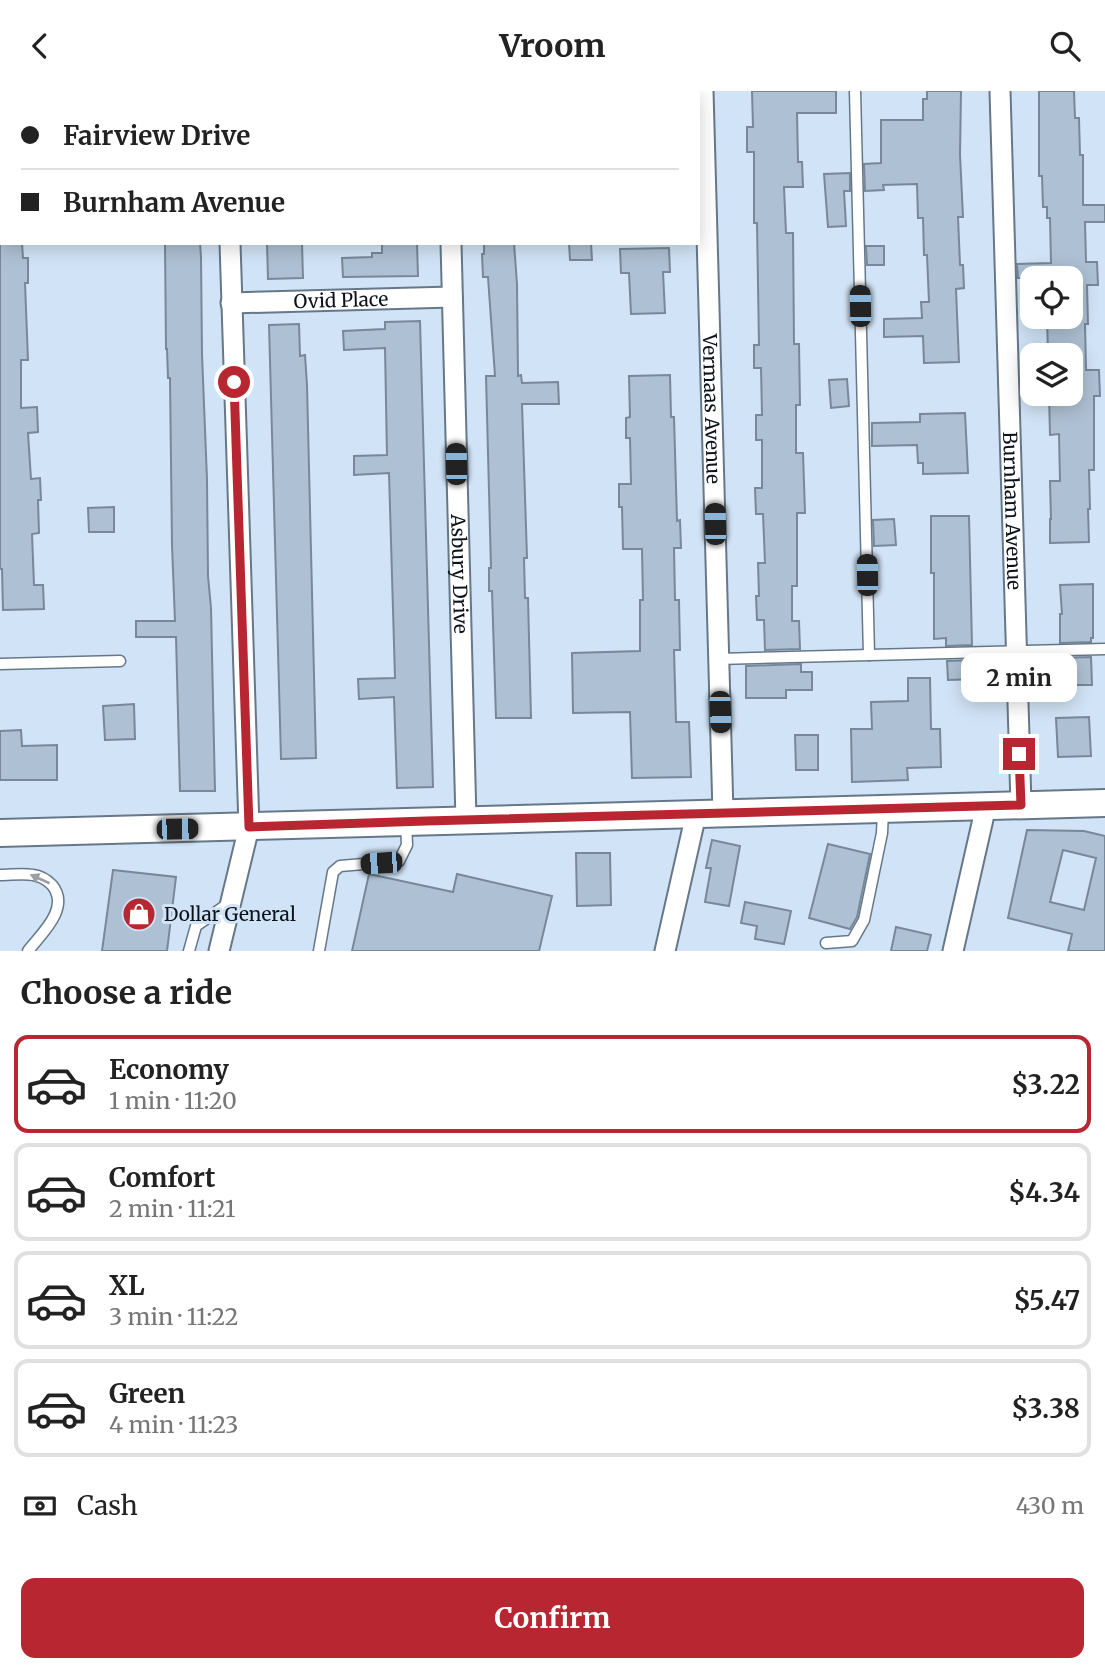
<!DOCTYPE html>
<meta charset="utf-8">
<style>
:root{--surface:#fff;--page:#f6f6f6;--text:#222;--muted:#767676;--line:#e0e0e0;--accent:#b82731}
body{margin:0;font-family:Merriweather,serif;background:var(--page);color:var(--text);height:100vh;display:flex;flex-direction:column;font-size:26px;white-space:nowrap}
*{box-sizing:border-box;margin:0}
p{font-size:23px;color:var(--muted)}
.icon{flex:none;width:38px;height:38px;fill:none;stroke:currentColor;stroke-width:2;stroke-linecap:round;stroke-linejoin:round}
.map{position:relative;height:860px;overflow:hidden}
.side{display:flex;flex-direction:column;background:var(--surface);flex:1}
.side>*{flex:none}
.hud{position:absolute;left:0px;top:0px;width:700px;height:154px;box-shadow:0 4px 18px #0003;display:grid;align-content:center;height:154px;padding:0 21px;background:var(--surface)}
.buttons{position:absolute;left:1020px;top:175px;display:grid;gap:14px}
.buttons a{display:grid;place-items:center;width:63px;height:63px;border-radius:14px;background:var(--surface);box-shadow:0 4px 18px #0003;font-size:35px}
.end{position:absolute;width:32px;height:32px;margin:-16px;border:9px solid #b82731;background:#fff;box-shadow:0 0 0 4px #fff}
.from{border-radius:50%}
.bubble{position:absolute;height:49px;border-radius:14px;background:var(--surface);box-shadow:0 4px 18px #0003;font-size:23px;font-weight:700;line-height:49px;text-align:center}
.car{position:absolute;width:21px;height:42px;margin:-21px -10px;border-radius:9px;box-shadow:0 0 5px 2px #0007;background:linear-gradient(#222 24%,#8ab4d8 0 40%,#222 0 76%,#8ab4d8 0 86%,#222 0)}
.hud b{display:flex;align-items:center;gap:24px;height:66px;font-size:26px}
.hud b+b{border-top:2px solid var(--line)}
.hud i{width:18px;height:18px;background:var(--text)}
ul{padding:0;list-style:none}
li{display:flex;align-items:center;gap:21px;height:98px;margin:0 14px 10px;padding:0 7px;border:4px solid var(--line);border-radius:14px}
li div{flex:1}
li b{display:block;font-size:26px}
li em{font-style:normal;font-weight:700}
li.active{border-color:var(--accent)}
li>.icon{width:63px;height:63px;stroke-width:1.5}
h2{padding:0 21px;font-size:32px;line-height:84px}
.pay{display:flex;align-items:center;gap:18px;height:77px;padding:0 21px;font-size:26px}
.pay p{margin-inline-start:auto}
.primary-button{display:flex;gap:14px;margin-top:auto;padding:14px 21px}
.primary-button a{flex:1;height:80px;border-radius:14px;background:var(--accent);color:#fff;font-size:28px;font-weight:700;line-height:80px;text-align:center}
header{display:flex;justify-content:space-between;align-items:center;height:91px;padding:0 21px;background:var(--surface);font-size:32px;font-weight:700}
.map>svg:first-child{display:block}
</style>
<header><svg class="icon" aria-label="back" viewBox="0 0 24 24"><path d="M15 5l-7 7 7 7"/></svg>Vroom<svg class="icon" aria-label="search" viewBox="0 0 24 24"><circle cx="10" cy="10" r="6"/><path d="M15 15l6 6"/></svg></header>
<div class="map">
<svg width="1105" height="860" viewBox="0 0 1105 860">
<rect width="100%" height="100%" fill="#d1e4f7"/>
<g fill="#aec1d4" stroke="#768899" stroke-width="2" fill-rule="evenodd">
<polygon points="752,0 836,0 836,22 797,22 798,71 802,71 803,96 784,96 786,142 793,142 794,253 799,253 800,314 796,314 796,362 803,362 805,422 797,422 797,495 792,495 792,530 799,530 800,558 765,559 764,529 757,529 756,505 759,505 758,472 765,472 763,423 756,423 755,397 762,397 762,349 756,349 756,324 762,324 761,277 754,277 754,254 759,254 757,132 754,132 754,61 747,61 747,36 753,36"/>
<polygon points="927,0 961,0 960,64 963,126 958,126 960,174 963,174 964,197 956,198 959,271 924,272 923,245 884,246 884,228 922,227 921,211 929,211 927,164 924,164 923,127 918,127 917,93 883,94 884,99 865,100 864,73 881,72 881,29 923,29 923,8 927,8"/>
<polygon points="1039,0 1074,0 1075,27 1079,27 1080,64 1083,64 1083,114 1105,114 1105,131 1085,131 1086,171 1097,171 1098,194 1087,194 1088,233 1085,233 1086,279 1099,279 1100,305 1094,305 1094,379 1089,379 1090,418 1088,418 1089,451 1050,452 1050,428 1051,428 1050,390 1060,390 1059,343 1050,344 1049,303 1071,303 1071,264 1048,264 1047,226 1071,226 1071,187 1018,187 1017,173 1051,172 1050,127 1047,127 1047,116 1043,116 1042,85 1039,85"/>
<polygon points="850,82 850,100 844,100 846,135 828,136 824,83"/>
<polygon points="0,152 22,152 23,167 28,167 28,192 25,192 28,269 21,269 21,317 37,316 38,341 28,342 31,388 40,387 41,409 38,409 39,442 32,443 34,494 43,494 44,518 3,519 2,478 0,478"/>
<polygon points="165,152 200,152 201,166 202,263 207,389 208,485 211,517 215,700 180,700 176,546 136,546 136,530 175,530 172,454 170,287 168,287 167,258 166,258"/>
<polygon points="267,152 302,152 303,187 268,188"/>
<polygon points="382,152 417,152 418,185 343,186 342,167 372,166 372,162 382,162"/>
<polygon points="484,152 514,152 517,193 518,285 521,284 522,292 558,291 559,313 522,313 527,467 524,467 525,507 528,507 531,627 496,627 492,500 489,500 489,477 491,477 486,285 495,285 488,186 483,186 482,163 484,163"/>
<polygon points="569,152 591,152 592,169 570,169"/>
<polygon points="866,155 884,155 884,174 867,174"/>
<polygon points="669,157 670,181 663,181 665,222 631,223 629,182 621,182 620,158"/>
<polygon points="420,230 433,696 397,697 394,606 359,608 358,588 395,587 389,382 354,384 354,365 387,364 385,257 344,259 343,240 385,238 385,231"/>
<polygon points="299,233 300,265 305,264 307,294 316,667 281,668 269,234"/>
<polygon points="670,284 671,326 674,326 677,430 680,429 681,457 674,457 675,509 679,509 680,559 674,559 676,631 689,631 691,686 632,687 630,621 573,622 572,562 640,560 640,509 643,509 642,458 623,458 622,416 619,416 619,393 631,393 630,347 626,347 626,327 630,326 629,285"/>
<polygon points="847,288 849,315 831,317 829,289"/>
<polygon points="965,322 968,382 923,383 923,372 918,372 917,354 872,355 872,332 920,331 920,323"/>
<polygon points="114,416 114,441 89,441 88,417"/>
<polygon points="931,425 969,425 972,554 946,555 946,547 934,548 934,482 931,482"/>
<polygon points="894,428 896,454 874,455 873,429"/>
<polygon points="1093,493 1093,547 1091,547 1091,551 1060,552 1060,523 1062,523 1060,494"/>
<polygon points="1091,566 1092,594 1057,594 1057,567"/>
<polygon points="978,569 979,588 948,589 947,570"/>
<polygon points="801,573 801,581 812,581 812,599 786,599 786,607 746,607 746,575"/>
<polygon points="908,587 930,587 931,638 940,638 941,676 907,677 908,689 852,691 851,638 872,638 871,611 908,610"/>
<polygon points="134,613 135,648 105,649 103,615"/>
<polygon points="1089,626 1091,665 1058,666 1056,627"/>
<polygon points="21,639 22,655 57,654 57,689 0,689 0,640"/>
<polygon points="795,644 818,644 818,679 796,679"/>
<path d="M1027 739 1084 740 1105 745V860H1068L1072 843 1008 827ZM1063 759 1096 767 1084 819 1050 811Z"/>
<polygon points="712,749 740,755 729,815 705,811 711,777 706,777"/>
<polygon points="828,753 870,763 857,826 850,838 809,827"/>
<polygon points="576,762 610,762 611,814 577,815"/>
<polygon points="113,779 176,786 167,860 102,860"/>
<polygon points="369,783 453,801 457,783 552,805 539,860 352,860"/>
<polygon points="745,811 791,820 784,853 755,848 757,835 741,832"/>
<polygon points="896,836 931,844 927,860 891,860"/>
</g>
<g fill="none" stroke-linecap="round" stroke-linejoin="round">
<defs>
<g id="service">
<polyline points="855,0 869,564"/>
<polyline points="718,568 1105,558"/>
<polyline points="0,573 120,570"/>
<path d="M0 784C11 784 23 782 33 784 41 785 47 789 52 794 71 817 41 843 28 860"/>
<polyline points="826,852 852,850 864,829 882,742 883,719"/>
<polyline points="189,860 196,835 229,812"/>
<polyline points="319,860 333,781 340,775 399,770 407,754 406,731"/>
</g>
<g id="minor">
<polyline points="227,0 227,2"/>
<polyline points="446,0 447,2"/>
<path id="s1" d="M703 0 723 722"/>
<path id="s2" d="M1000 0 1021 714"/>
<path id="s3" d="M451 152 466 729"/>
<path id="s4" d="M231 212 452 206"/>
<polyline points="219,860 249,736 230,152"/>
<polyline points="665,860 696,723"/>
<polyline points="953,860 986,715"/>
</g>
<polyline id="secondary" points="0,742 1105,712"/>
</defs>
<use href="#service" stroke="#667888" stroke-width="13"/>
<use href="#minor" stroke="#667888" stroke-width="23"/>
<use href="#secondary" stroke="#667888" stroke-width="30"/>
<use href="#service" stroke="#fff" stroke-width="10"/>
<use href="#minor" stroke="#fff" stroke-width="19"/>
<use href="#secondary" stroke="#fff" stroke-width="26"/>
</g>
<defs><path id="oneway-solid" d="M-6-.8H1V-3.2L6.5 0L1 3.2V.8H-6Z" transform="scale(1.75)"/></defs>
<use fill="#9da0a3" href="#oneway-solid" transform="translate(40 788) rotate(-156)"/>
<g fill="none" stroke-linecap="round" stroke-linejoin="round">
<polyline stroke="#b82731" stroke-width="9" points="234,291 249,736 426,730 1021,714 1019,663"/>
</g>
<defs>
<symbol id="shop-disc" viewBox="-11 -11 22 22"><circle r="9.5" fill="#b82731" stroke="#d1e4f7"/><path d="M-5-2.5h2.3a2.7 3.5 0 0 1 5.4 0H5L5.5 6h-11ZM-1.5-2.5h3a1.5 2.3 0 0 0-3 0Z" fill="#fff"/></symbol>
</defs>
<g fill-rule="evenodd">
<use href="#shop-disc" x="120" y="804" width="38" height="38"/>
</g>
<g text-anchor="middle" dominant-baseline="central" stroke-width="6" stroke-linejoin="round" paint-order="stroke">
<g font-size="19" fill="#0b1219" stroke="#d1e4f7">
<text stroke="none"><textPath href="#s4" startOffset="110">Ovid Place</textPath></text>
<text stroke="none"><textPath href="#s1" startOffset="318">Vermaas Avenue</textPath></text>
<text stroke="none"><textPath href="#s2" startOffset="420">Burnham Avenue</textPath></text>
<text stroke="none"><textPath href="#s3" startOffset="331">Asbury Drive</textPath></text>
</g>
<g font-size="19" fill="#0b1219" stroke="#d1e4f7" text-anchor="start">
<text x="164" y="823">Dollar General</text>
</g>
</g>
</svg>
<div class="buttons">
<a><svg class="icon" aria-label="locate" viewBox="0 0 24 24"><circle cx="12" cy="12" r="6"/><path d="M12 2v4M12 18v4M2 12h4M18 12h4"/></svg></a>
<a><svg class="icon" aria-label="layers" viewBox="0 0 24 24"><path d="M12 4l9 5-9 5-9-5zM3 14l9 5 9-5"/></svg></a>
</div>
<i class="end from" style="left:234px;top:291px"></i>
<i class="end" style="left:1019px;top:663px"></i>
<div class="bubble" style="left:961px;top:562px;width:116px">2 min</div>
<i class="car" style="left:860px;top:215px;rotate:359deg"></i>
<i class="car" style="left:456px;top:373px;rotate:359deg"></i>
<i class="car" style="left:715px;top:433px;rotate:359deg"></i>
<i class="car" style="left:867px;top:484px;rotate:359deg"></i>
<i class="car" style="left:720px;top:621px;rotate:178deg"></i>
<i class="car" style="left:177px;top:738px;rotate:89deg"></i>
<i class="car" style="left:381px;top:772px;rotate:266deg"></i>
<div class="hud">
<b><i class="from"></i>Fairview Drive</b>
<b><i></i>Burnham Avenue</b>
</div>
</div>
<section class="side">
<h2>Choose a ride</h2>
<ul>
<li class="active"><svg class="icon" aria-label="car" viewBox="0 0 24 24"><path d="M5 17H2v-5l4-1 3-4h7l3 4 3 1v5h-3M9 17h6M6 11h13"/><circle cx="7" cy="17" r="2"/><circle cx="17" cy="17" r="2"/></svg><div><b>Economy</b><p>1 min · 11:20</p></div><em>$3.22</em></li>
<li><svg class="icon" aria-label="car" viewBox="0 0 24 24"><path d="M5 17H2v-5l4-1 3-4h7l3 4 3 1v5h-3M9 17h6M6 11h13"/><circle cx="7" cy="17" r="2"/><circle cx="17" cy="17" r="2"/></svg><div><b>Comfort</b><p>2 min · 11:21</p></div><em>$4.34</em></li>
<li><svg class="icon" aria-label="car" viewBox="0 0 24 24"><path d="M5 17H2v-5l4-1 3-4h7l3 4 3 1v5h-3M9 17h6M6 11h13"/><circle cx="7" cy="17" r="2"/><circle cx="17" cy="17" r="2"/></svg><div><b>XL</b><p>3 min · 11:22</p></div><em>$5.47</em></li>
<li><svg class="icon" aria-label="car" viewBox="0 0 24 24"><path d="M5 17H2v-5l4-1 3-4h7l3 4 3 1v5h-3M9 17h6M6 11h13"/><circle cx="7" cy="17" r="2"/><circle cx="17" cy="17" r="2"/></svg><div><b>Green</b><p>4 min · 11:23</p></div><em>$3.38</em></li>
</ul>
<div class="pay"><svg class="icon" aria-label="cash" viewBox="0 0 24 24"><path d="M3 7h18v10H3z"/><circle cx="12" cy="12" r="2"/></svg>Cash<p>430 m</p></div>
<div class="primary-button"><a>Confirm</a></div>
</section>
